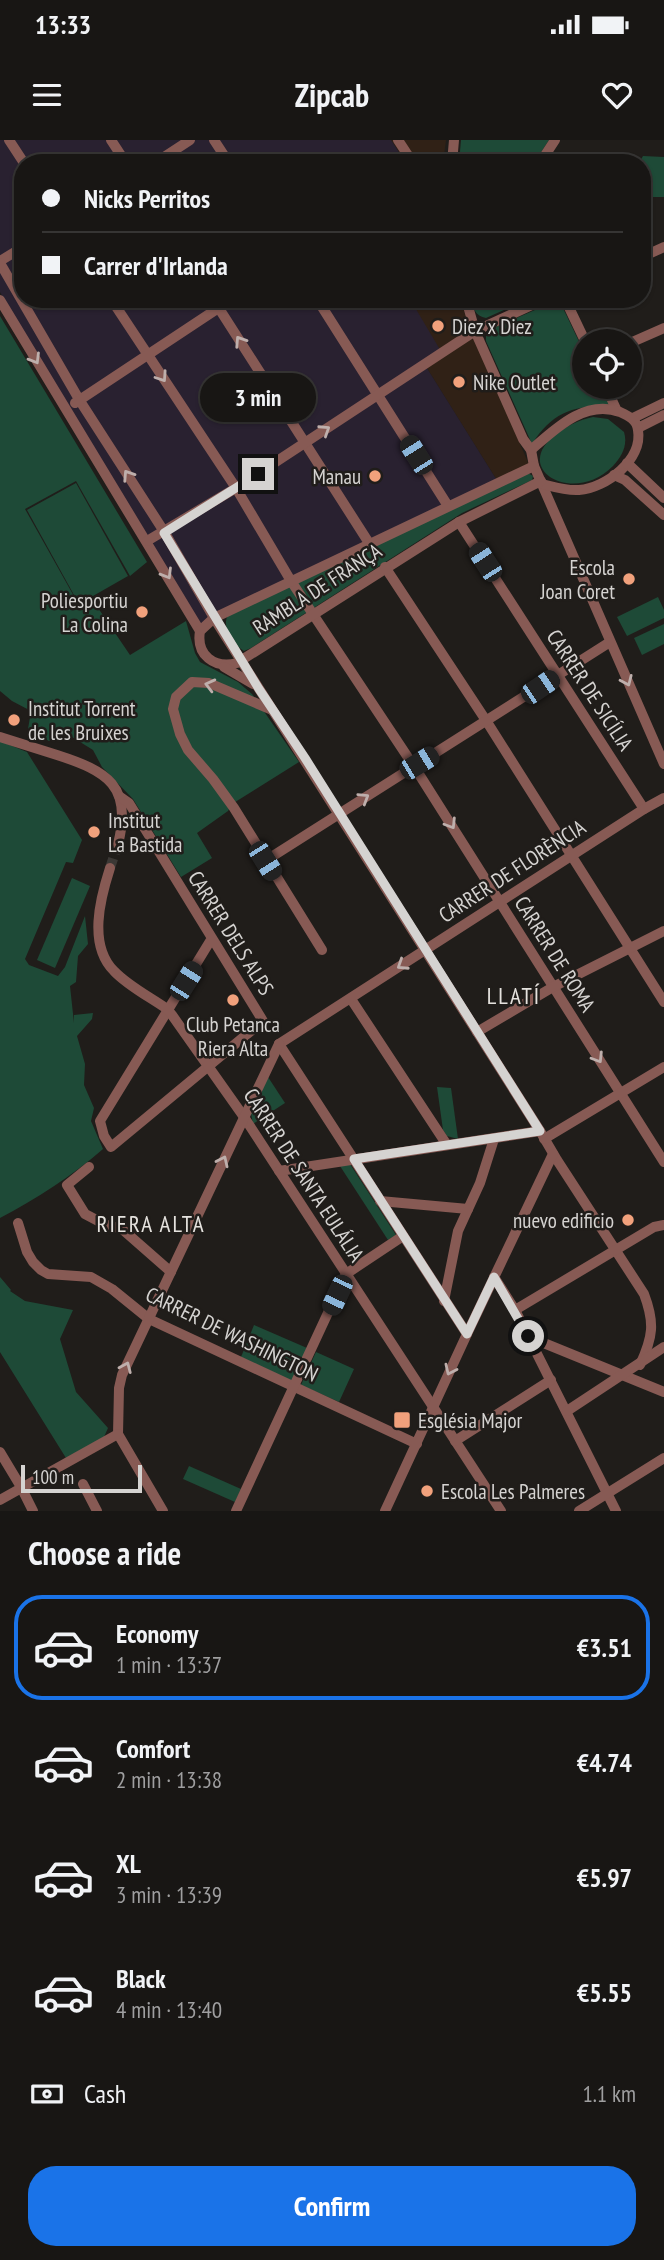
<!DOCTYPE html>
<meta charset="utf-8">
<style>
:root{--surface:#181614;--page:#252322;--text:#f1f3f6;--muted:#9f9fa0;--line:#363534;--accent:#1a73e8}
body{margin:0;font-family:"PT Sans Narrow",sans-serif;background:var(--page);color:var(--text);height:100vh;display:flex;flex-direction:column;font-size:26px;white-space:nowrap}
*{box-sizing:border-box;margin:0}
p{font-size:23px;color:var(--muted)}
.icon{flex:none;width:38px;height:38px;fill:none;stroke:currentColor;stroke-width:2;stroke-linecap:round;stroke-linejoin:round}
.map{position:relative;height:1371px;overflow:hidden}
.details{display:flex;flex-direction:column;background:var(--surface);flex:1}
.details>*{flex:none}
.banner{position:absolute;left:14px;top:14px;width:637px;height:154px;border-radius:28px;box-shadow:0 2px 5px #0004,0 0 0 2px var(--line);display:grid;align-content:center;height:154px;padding:0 28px;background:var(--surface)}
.buttons{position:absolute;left:572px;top:189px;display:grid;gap:14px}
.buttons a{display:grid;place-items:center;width:70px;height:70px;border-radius:50%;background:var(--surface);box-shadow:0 2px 5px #0004,0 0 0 2px var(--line);font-size:35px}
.scale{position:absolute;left:21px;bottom:18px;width:121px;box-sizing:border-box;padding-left:7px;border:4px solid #d5d3d1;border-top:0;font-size:19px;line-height:24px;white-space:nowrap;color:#d5d3d1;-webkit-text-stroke:5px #201d1a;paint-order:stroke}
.end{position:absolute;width:32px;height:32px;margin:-16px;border:9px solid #d5d3d1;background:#111;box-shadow:0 0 0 4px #111}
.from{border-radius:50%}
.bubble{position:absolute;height:49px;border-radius:24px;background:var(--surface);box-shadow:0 2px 5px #0004,0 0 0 2px var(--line);font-size:23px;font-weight:700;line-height:49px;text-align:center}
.car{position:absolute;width:21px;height:42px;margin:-21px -10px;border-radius:9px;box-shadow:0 0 5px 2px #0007;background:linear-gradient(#222 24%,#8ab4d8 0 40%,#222 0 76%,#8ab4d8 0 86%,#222 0)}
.banner b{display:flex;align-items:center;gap:24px;height:66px;font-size:26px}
.banner b+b{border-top:2px solid var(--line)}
.banner i{width:18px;height:18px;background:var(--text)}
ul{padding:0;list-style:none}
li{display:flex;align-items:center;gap:21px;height:105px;margin:0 14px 10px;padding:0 14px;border:4px solid transparent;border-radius:28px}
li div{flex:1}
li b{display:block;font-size:26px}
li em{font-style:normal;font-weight:700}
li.active{border-color:var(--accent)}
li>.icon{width:63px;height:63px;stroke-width:1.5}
h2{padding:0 28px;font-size:32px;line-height:84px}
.pay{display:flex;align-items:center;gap:18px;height:77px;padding:0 28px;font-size:26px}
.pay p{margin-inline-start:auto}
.primary-button{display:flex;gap:14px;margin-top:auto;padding:14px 28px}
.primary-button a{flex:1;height:80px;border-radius:28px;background:var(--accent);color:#fff;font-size:28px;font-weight:700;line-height:80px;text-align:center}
.status{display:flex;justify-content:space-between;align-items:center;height:49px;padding:0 35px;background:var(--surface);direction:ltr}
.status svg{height:19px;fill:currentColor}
header{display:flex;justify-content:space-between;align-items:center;height:91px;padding:0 28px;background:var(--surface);font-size:32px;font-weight:700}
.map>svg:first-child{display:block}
</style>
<div class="status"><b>13:33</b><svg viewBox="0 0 49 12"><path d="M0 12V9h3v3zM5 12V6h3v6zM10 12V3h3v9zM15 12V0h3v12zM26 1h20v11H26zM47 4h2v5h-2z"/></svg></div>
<header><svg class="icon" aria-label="menu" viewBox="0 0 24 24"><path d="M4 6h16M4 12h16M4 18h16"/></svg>Zipcab<svg class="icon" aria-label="heart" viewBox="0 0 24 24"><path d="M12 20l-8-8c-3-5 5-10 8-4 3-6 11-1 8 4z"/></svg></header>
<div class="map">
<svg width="664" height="1371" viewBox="0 0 664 1371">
<rect width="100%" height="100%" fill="#201d1a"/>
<g fill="#302116">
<polygon points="391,0 446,0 443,23 406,23"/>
<polygon points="410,159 461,159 467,182 530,327 498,342 425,225"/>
</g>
<polygon fill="#292130" points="0,0 391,0 406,23 23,23 23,159 410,159 442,213 425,225 498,342 199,486 67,272 0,152"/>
<g fill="#1e4a37">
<polygon points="461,0 549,0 534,23 459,23"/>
<polygon points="643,16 664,17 664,57 642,57 642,23 639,23"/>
<path d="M470 159H528L486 178C475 176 474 169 470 159Z"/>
<path d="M551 163H557L562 166 584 212V247H602L611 266C574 265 552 272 532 304L486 201V195L489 190Z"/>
<polygon points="0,176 147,422 130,436 76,341 25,369 80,467 94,462 130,515 186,481 195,513 200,522 238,542 252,554 299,622 232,664 228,671 197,693 212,718 181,737 133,659 102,627 93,610 64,592 49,601 28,589 31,571 12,561 0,551"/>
<path d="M593 277 608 279 624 292C628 305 622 316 613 326 573 367 507 328 559 292 571 284 579 280 593 277Z"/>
<path d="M528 333 533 336 532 340 462 373 251 508 244 511C233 505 221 487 228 475Z"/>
<polygon points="76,343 128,436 79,464 27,370"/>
<polygon points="658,457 664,470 664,478 627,496 617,477"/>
<polygon points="664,484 664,504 642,515 634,498"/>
<path d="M0 601 27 612 82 700 73 723 66 722 25 819 29 825 58 836 65 827 85 776 88 804 78 816 76 842 70 846 74 883V875L93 873 92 879 77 896 85 924 84 945 94 968 91 981 103 1009C72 1036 36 1059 0 1078Z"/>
<polygon points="72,738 90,746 55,828 37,820"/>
<polygon points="268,937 285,963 253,984 251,973"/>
<polygon points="437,947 451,948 458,999 447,996 443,990"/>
<polygon points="350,1024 396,1095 388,1100 340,1026"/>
<polygon points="0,1137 11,1150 10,1151 25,1161 73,1170 60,1199 76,1252 108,1288 104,1297 66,1318 0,1212"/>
<polygon points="254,1185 307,1208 292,1241 241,1217"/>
<polygon points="316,1212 354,1229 339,1262 301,1245"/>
<polygon points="189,1326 241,1349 235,1362 183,1339"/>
</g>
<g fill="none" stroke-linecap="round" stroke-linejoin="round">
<polyline stroke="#3b3835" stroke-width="10" stroke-dasharray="10 5" stroke-linecap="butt" points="110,728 118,704"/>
<g stroke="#875a54" stroke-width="10">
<polyline points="9,0 24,23"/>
<polyline points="111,0 126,23"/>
<polyline points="214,0 229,23"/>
<polyline points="398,0 413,23"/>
<polyline points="155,23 190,0"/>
<polyline points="452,23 454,0"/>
<polyline points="540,23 555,0"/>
<polyline points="642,117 664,107"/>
<polyline points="0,121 23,107"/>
<path d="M0 123 80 261 165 393 214 478 540 991 557 1020 644 1154C655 1183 653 1197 640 1225"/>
<polyline points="111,159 236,348 291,441 417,631 664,1022"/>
<polyline points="213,159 369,403"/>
<polyline points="317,159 448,366"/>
<polyline points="466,159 475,191 523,299 531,310 534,326 664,624"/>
<polyline points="565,159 585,201"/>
<polyline points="0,160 200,491"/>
<polyline points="630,203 664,188"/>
<polyline points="606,247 617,271"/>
<polyline points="75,263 232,159"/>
<polyline points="633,278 664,263"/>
<polyline points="638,288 664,275"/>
<path d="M531 310C555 289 585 259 620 272 629 276 637 280 638 290 643 320 606 348 579 350 567 351 554 347 542 344"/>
<polyline points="627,323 664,358"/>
<path d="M534 326 214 478 200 491C196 515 214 529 237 523L459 382 541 341"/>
<polyline points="614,335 625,340 664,375"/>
<polyline points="459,382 644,669"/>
<polyline points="147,401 236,348 475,191 545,159"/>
<polyline points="385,427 487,582 664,862"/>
<polyline points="224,527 253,544"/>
<polyline points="272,570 209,543 192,542 176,557 173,569 180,594 188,610 213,639 234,668 322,810"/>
<path d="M0 597C19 603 38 609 57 615 107 631 133 646 118 704"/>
<polyline points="119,656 129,663 263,881 111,1007 104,996 100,981 212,798"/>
<polyline points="265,721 610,502"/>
<path d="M110 728C100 759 88 805 114 831 128 846 150 857 167 869L172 875 244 977 501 1371"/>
<polyline points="351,859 447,1005"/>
<polyline points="477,892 553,847 664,791"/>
<polyline points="279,904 644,669 664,658"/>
<polyline points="279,904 467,1194"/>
<polyline points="544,999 664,927"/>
<polyline points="89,1027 67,1045 85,1074 104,1084 122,1089 171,1132"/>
<polyline points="279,1031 540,991"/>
<polyline points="380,1061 468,1069"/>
<polyline points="18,1083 27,1112 33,1122 41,1130 48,1134 91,1137 112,1149 149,1179 417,1304"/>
<polyline points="494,1137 515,1170 616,1371"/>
<polyline points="444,1161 458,1091 480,1043 494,999"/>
<polyline points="515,1170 654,1087 664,1085"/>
<polyline points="529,1197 664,1252"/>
<polyline points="567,1271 664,1207"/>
<polyline points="118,1294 119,1248 122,1235 279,904"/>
<polyline points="118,1294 163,1371"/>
<polyline points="455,1301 551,1240"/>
<polyline points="0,1312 21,1347 33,1371"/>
<polyline points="83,1344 97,1371"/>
<polyline points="0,1360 118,1294"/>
<polyline points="236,1371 346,1134 403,1096"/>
<polyline points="385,1371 467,1194 553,1014"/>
<polyline points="579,1371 664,1318"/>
</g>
</g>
<defs><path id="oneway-chevron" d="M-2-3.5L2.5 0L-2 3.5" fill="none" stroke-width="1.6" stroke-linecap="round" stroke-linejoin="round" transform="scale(1.75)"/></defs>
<g stroke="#beafac">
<use href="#oneway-chevron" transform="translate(240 201) rotate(-123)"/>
<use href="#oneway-chevron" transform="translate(35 219) rotate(59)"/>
<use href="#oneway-chevron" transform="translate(162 237) rotate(56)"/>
<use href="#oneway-chevron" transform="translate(325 290) rotate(-33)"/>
<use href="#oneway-chevron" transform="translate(128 335) rotate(-123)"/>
<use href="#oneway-chevron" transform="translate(167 434) rotate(59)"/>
<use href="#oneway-chevron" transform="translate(627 541) rotate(66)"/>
<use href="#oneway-chevron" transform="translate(210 545) rotate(-166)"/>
<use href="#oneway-chevron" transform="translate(364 658) rotate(-32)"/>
<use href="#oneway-chevron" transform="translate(451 684) rotate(58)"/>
<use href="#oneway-chevron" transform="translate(402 825) rotate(147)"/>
<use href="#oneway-chevron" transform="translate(598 918) rotate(58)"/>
<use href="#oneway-chevron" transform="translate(223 1021) rotate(-65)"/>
<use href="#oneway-chevron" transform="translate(126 1227) rotate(-67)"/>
<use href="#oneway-chevron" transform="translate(450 1230) rotate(115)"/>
</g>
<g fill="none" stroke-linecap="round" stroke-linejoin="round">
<polyline stroke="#d5d3d1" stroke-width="9" points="258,334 164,393 259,549 305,618 540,991 354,1019 467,1194 494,1137 528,1196"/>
</g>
<g fill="#f1a17c" stroke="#201d1a" stroke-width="2.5">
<circle cx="438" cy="186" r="7"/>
<circle cx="459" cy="242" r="7"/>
<circle cx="375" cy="336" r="7"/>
<circle cx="629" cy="439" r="7"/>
<circle cx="142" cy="472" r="7"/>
<circle cx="14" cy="580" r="7"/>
<circle cx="94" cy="692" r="7"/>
<circle cx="233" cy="860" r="7"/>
<circle cx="628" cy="1080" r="7"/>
<rect x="393" y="1271" width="18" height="18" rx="3.5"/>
<circle cx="427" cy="1351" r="7"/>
</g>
<g text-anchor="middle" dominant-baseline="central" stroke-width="5" stroke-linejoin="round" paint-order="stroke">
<g font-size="21" fill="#d5d3d1" stroke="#201d1a" text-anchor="start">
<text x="452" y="186">Diez x Diez</text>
<text x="473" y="242">Nike Outlet</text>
<text x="361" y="336" text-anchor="end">Manau</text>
<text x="615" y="427" text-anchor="end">Escola<tspan x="615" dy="24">Joan Coret</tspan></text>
<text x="128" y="460" text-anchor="end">Poliesportiu<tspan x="128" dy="24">La Colina</tspan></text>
<text x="28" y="568">Institut Torrent<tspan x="28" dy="24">de les Bruixes</tspan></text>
<text x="108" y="680">Institut<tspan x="108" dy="24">La Bastida</tspan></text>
<text x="233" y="884" text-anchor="middle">Club Petanca<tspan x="233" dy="24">Riera Alta</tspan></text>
<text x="614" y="1080" text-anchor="end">nuevo edificio</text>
<text x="418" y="1280">Església Major</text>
<text x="441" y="1351">Escola Les Palmeres</text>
</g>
<g font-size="21" fill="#d5d3d1" stroke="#201d1a">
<text transform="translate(317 449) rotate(-33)">RAMBLA DE FRANÇA</text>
<text transform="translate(590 550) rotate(57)">CARRER DE SICÍLIA</text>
<text transform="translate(512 731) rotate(-33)">CARRER DE FLORÈNCIA</text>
<text transform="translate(231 793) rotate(58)">CARRER DELS ALPS</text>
<text transform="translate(555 814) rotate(58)">CARRER DE ROMA</text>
<text transform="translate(304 1035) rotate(57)">CARRER DE SANTA EULÁLIA</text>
<text transform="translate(232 1194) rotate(26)">CARRER DE WASHINGTON</text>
</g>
<g font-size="23" letter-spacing="2" fill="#e5e2de" stroke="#201d1a">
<text x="514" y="855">LLATÍ</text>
<text x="151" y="1083">RIERA ALTA</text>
</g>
</g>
</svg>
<div class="buttons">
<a><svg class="icon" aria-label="locate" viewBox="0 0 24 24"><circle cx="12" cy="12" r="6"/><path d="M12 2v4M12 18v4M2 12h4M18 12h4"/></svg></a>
</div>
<div class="scale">100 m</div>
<i class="end from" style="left:528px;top:1196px"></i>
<i class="end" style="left:258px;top:334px"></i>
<div class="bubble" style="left:200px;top:233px;width:116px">3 min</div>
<i class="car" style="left:416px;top:315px;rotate:328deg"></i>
<i class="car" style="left:485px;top:422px;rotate:327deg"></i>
<i class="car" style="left:540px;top:547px;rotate:56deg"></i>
<i class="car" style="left:419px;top:623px;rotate:59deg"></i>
<i class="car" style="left:265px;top:721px;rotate:148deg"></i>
<i class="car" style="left:186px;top:841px;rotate:32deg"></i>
<i class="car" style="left:337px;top:1155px;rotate:205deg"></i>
<div class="banner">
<b><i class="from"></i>Nicks Perritos</b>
<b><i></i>Carrer d'Irlanda</b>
</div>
</div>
<section class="details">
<h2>Choose a ride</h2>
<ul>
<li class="active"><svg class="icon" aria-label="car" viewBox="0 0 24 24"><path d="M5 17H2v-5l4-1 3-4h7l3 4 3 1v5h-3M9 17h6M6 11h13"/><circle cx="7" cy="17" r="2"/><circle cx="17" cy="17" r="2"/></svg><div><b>Economy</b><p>1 min · 13:37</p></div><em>€3.51</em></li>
<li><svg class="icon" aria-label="car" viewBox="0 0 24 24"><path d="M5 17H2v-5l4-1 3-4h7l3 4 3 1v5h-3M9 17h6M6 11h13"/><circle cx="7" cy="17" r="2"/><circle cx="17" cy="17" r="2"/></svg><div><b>Comfort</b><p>2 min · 13:38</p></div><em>€4.74</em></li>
<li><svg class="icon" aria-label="car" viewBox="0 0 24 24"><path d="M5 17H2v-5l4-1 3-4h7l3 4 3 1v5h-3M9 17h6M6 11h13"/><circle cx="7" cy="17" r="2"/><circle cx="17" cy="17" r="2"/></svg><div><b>XL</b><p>3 min · 13:39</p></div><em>€5.97</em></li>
<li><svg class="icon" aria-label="car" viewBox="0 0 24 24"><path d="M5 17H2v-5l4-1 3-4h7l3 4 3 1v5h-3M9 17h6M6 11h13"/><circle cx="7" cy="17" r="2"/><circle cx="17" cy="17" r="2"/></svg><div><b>Black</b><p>4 min · 13:40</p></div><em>€5.55</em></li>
</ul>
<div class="pay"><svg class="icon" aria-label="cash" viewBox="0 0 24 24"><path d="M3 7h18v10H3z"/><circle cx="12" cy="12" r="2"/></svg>Cash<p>1.1 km</p></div>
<div class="primary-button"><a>Confirm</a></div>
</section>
